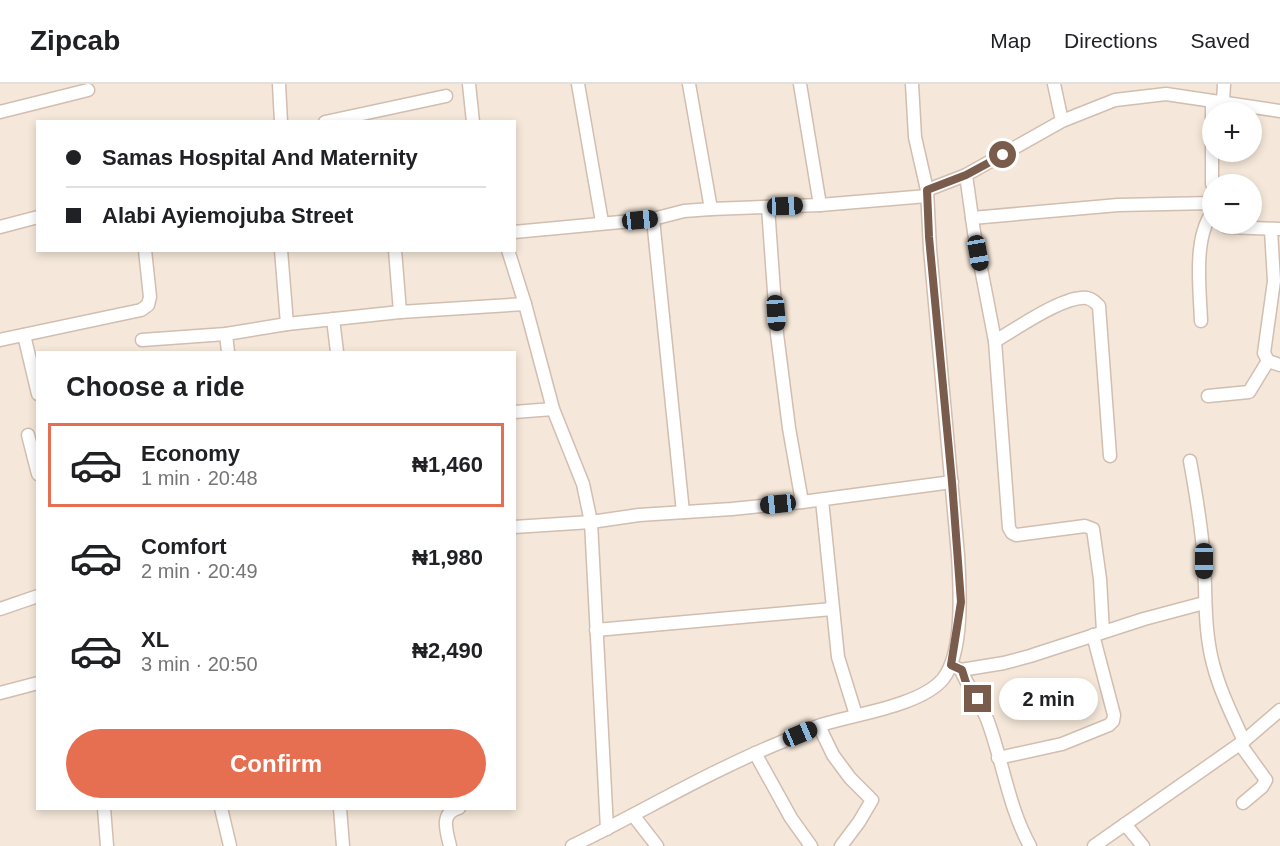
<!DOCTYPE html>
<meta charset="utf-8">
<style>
:root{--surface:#fff;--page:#f6f6f6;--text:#202124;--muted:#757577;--line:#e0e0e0;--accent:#e76f51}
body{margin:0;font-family:Helvetica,sans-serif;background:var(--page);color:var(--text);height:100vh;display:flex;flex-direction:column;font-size:22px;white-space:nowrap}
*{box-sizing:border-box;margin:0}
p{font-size:20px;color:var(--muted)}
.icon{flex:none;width:33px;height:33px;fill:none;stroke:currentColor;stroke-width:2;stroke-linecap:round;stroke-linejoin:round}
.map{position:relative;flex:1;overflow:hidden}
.side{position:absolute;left:36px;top:267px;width:480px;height:459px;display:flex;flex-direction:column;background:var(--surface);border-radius:0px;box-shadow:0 3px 9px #0003}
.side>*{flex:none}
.banner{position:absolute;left:36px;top:36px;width:480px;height:132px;border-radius:0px;box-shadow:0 3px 9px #0003;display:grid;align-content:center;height:132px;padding:0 30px;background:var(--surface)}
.buttons{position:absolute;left:1202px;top:18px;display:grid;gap:12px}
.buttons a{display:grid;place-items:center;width:60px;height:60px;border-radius:50%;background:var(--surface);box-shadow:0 3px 9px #0003;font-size:30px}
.end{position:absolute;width:27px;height:27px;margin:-14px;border:8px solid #7a5c4d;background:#fff;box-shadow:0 0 0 3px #fff}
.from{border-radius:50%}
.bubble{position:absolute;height:42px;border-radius:21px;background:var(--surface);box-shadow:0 3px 9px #0003;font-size:20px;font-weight:600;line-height:42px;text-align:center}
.car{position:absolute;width:18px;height:36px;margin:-18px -9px;border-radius:8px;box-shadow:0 0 4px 2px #0007;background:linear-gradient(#222 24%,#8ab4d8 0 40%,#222 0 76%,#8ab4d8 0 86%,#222 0)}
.banner b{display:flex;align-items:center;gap:21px;height:57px;font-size:22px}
.banner b+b{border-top:2px solid var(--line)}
.banner i{width:15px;height:15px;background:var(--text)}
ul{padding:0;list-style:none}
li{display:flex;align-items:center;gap:18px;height:84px;margin:0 12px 9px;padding:0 18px;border:3px solid transparent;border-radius:0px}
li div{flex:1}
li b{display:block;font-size:22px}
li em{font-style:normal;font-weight:600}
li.active{border-color:var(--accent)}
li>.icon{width:54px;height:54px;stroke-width:1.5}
h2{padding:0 30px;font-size:27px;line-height:72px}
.action{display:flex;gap:12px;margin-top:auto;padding:12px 30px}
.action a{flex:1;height:69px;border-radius:36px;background:var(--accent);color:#fff;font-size:24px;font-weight:600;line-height:69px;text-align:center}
header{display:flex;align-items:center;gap:36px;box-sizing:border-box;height:84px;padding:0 30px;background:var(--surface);border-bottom:2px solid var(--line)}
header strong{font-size:28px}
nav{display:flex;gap:33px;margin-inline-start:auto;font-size:21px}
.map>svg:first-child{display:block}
</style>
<header>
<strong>Zipcab</strong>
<nav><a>Map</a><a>Directions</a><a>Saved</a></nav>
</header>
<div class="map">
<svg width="1280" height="762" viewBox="0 0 1280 762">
<rect width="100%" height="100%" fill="#fdf6ec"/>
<path fill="#f5e8da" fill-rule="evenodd" d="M0 0H1280V762H0ZM1212 28H1251V68H1212ZM38 38H514V166H38ZM1212 100H1251V140H1212ZM38 268H514V724H38Z"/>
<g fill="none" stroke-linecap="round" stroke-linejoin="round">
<defs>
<g id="minor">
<polyline points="279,0 281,38"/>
<polyline points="469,0 473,38"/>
<polyline points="578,0 602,138"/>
<polyline points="689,0 711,125"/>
<polyline points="800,0 820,121"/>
<polyline points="1054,0 1062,37"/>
<polyline points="1212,17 1212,100"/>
<polyline points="1223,18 1224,0"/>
<polyline points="0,28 88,6"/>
<polyline points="325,38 446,12"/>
<polyline points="966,91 974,148 995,257 1009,444 1012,449 1016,451 1085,442 1093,445 1100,495 1103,548"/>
<polyline points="927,106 966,91 1062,37 1115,16 1166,10 1280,27"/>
<polyline points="768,123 777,250 789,344 802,418"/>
<polyline points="972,134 1118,121 1212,119"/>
<polyline points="653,135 683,428"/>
<polyline points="1221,140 1227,143 1280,145"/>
<polyline points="0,143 38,133"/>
<polyline points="1271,146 1274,197 1264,269 1268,277 1280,281"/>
<polyline points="514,148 653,135 684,127 711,125 820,121 927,112"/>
<polyline points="281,166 287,240"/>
<polyline points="395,166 400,228"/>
<polyline points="508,166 525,220 553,325 583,400 591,438 607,745"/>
<polyline points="333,235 337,268"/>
<path d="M1201 237C1200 207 1193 155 1212 129"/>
<polyline points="226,250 228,268"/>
<polyline points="24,251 38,310"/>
<polyline points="0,256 141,226 148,221 150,213 145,166"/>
<polyline points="142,256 226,250 287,240 400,228 525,220"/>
<path d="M995 257C1016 245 1064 211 1087 214 1092 215 1095 218 1099 222L1110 372"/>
<polyline points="1208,312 1249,308 1268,277"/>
<polyline points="514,328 553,325"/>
<polyline points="28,351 38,390"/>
<path d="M1190 377C1196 410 1202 444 1204 478 1206 512 1204 546 1213 580 1220 607 1232 631 1244 657"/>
<polyline points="822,416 838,573 856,631"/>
<polyline points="514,443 591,438 639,431 732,425 802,418 952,398"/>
<polyline points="0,525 38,512"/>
<polyline points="596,546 832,525"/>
<path d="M955 583 961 586C968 604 980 617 987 635 1003 677 1008 722 1030 762"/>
<polyline points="961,586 1004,579 1030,572 1144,535 1204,519"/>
<polyline points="0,609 38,599"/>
<polyline points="819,642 833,671 850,694 872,716 859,738 841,762"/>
<polyline points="1240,660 1266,696 1262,703 1243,719"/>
<polyline points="755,669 791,734 811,762"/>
<polyline points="998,674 1062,660 1109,641 1113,637 1114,631 1093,551"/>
<polyline points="104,724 107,762"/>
<polyline points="221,724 230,762"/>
<polyline points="340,724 343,762"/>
<polyline points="633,731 657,762"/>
<polyline points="1125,740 1143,762"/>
<path d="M450 762C447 748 439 729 459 724"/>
<path d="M572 762C642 728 708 688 779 659 793 653 807 646 821 641 855 630 920 622 943 595 964 568 960 504 958 471L930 165 927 106 915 53 912 0"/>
<polyline points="1094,762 1244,657 1280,626"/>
</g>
</defs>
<use href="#minor" stroke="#d1beb0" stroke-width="15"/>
<use href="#minor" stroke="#fff" stroke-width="12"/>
</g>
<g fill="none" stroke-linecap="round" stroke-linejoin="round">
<polyline stroke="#7a5c4d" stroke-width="8" points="978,615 967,602 962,586 951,581 961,518 952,398 929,153 927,106 966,91 1003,71"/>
</g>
</svg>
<div class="buttons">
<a>+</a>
<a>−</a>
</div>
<i class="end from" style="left:1003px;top:71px"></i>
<i class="end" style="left:978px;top:615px"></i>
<div class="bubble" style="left:999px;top:594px;width:99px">2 min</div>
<i class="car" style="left:785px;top:122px;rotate:88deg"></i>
<i class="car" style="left:640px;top:136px;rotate:84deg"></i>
<i class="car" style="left:978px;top:169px;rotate:170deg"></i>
<i class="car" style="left:776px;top:229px;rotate:176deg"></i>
<i class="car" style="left:778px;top:420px;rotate:264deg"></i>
<i class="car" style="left:1204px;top:477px;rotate:180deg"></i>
<i class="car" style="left:800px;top:650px;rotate:67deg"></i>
<div class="banner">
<b><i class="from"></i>Samas Hospital And Maternity</b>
<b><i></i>Alabi Ayiemojuba Street</b>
</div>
<section class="side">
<h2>Choose a ride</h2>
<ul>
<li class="active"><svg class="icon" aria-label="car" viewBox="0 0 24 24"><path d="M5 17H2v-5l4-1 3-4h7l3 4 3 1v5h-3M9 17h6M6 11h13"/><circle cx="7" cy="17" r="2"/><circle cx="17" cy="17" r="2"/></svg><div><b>Economy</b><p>1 min · 20:48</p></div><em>₦1,460</em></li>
<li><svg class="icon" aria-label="car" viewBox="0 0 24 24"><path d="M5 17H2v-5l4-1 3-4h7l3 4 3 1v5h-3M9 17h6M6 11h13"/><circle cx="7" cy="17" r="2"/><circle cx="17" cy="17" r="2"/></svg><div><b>Comfort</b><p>2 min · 20:49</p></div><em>₦1,980</em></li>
<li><svg class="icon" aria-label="car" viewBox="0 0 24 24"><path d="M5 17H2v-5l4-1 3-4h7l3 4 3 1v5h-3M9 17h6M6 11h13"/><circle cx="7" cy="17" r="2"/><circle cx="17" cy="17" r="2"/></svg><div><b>XL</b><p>3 min · 20:50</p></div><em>₦2,490</em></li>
</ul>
<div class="action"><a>Confirm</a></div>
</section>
</div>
